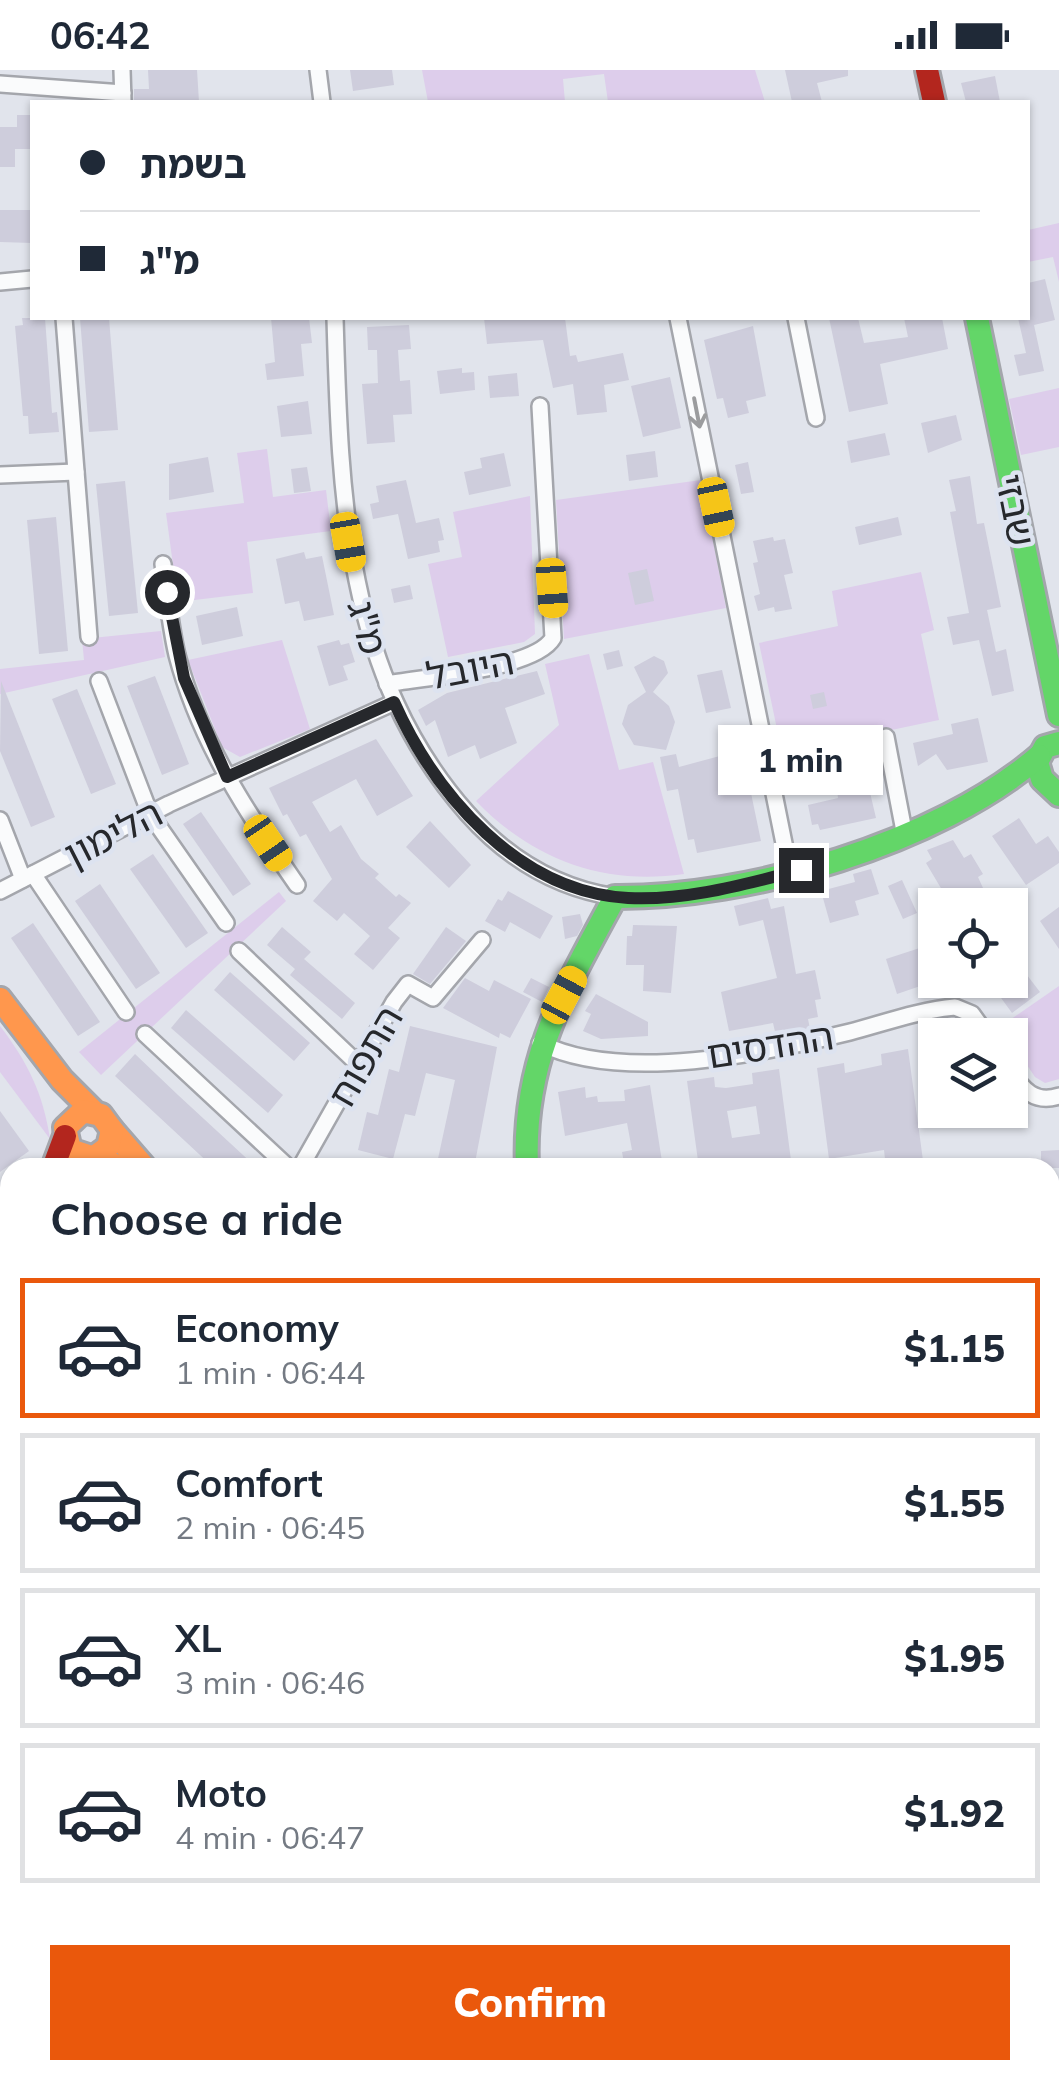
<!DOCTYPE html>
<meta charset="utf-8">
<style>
:root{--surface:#fff;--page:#f2f2f3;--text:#1f2937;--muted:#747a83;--line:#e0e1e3;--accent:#ea580c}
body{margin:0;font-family:Mulish,"Noto Sans Hebrew",sans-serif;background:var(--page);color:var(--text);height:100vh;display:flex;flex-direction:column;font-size:38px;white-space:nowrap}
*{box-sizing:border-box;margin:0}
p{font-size:32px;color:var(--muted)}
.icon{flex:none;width:55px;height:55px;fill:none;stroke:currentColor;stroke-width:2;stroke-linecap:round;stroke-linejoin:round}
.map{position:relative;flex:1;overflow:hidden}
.details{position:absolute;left:0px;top:1088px;width:1060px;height:922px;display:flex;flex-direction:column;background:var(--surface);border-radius:30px 30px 0 0;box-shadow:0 2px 8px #0004}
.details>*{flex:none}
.guide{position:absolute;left:30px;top:30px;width:1000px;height:220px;border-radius:0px;box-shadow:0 2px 8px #0004;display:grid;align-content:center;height:220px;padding:0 50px;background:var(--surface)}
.buttons{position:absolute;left:918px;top:818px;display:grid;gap:20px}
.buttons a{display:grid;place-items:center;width:110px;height:110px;border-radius:0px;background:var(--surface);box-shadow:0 2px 8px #0004;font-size:50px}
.end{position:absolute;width:45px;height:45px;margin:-22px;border:12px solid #26282c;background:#fff;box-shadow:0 0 0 5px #fff}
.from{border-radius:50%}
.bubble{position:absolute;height:70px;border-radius:0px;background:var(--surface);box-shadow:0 2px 8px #0004;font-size:32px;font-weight:800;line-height:70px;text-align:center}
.car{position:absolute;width:30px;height:60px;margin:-30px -15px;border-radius:12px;box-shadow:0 0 8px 2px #0007;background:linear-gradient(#f5c518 24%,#345 0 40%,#f5c518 0 76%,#345 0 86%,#f5c518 0)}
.guide b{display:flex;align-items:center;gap:35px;height:95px;font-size:38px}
.guide b+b{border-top:2px solid var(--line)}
.guide i{width:25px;height:25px;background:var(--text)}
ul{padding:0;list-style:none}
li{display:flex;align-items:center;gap:30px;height:140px;margin:0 20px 15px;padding:0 30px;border:5px solid var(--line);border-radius:0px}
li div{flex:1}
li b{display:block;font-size:38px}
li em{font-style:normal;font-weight:800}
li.selected{border-color:var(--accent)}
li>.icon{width:90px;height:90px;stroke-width:1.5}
h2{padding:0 50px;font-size:45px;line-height:120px}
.action{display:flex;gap:20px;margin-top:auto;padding:20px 50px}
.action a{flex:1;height:115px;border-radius:0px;background:var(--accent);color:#fff;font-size:40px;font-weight:800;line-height:115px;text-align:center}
.status{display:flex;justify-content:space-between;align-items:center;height:70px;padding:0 50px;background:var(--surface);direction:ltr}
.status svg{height:28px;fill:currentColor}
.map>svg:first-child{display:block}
</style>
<div class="status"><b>06:42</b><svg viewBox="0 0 49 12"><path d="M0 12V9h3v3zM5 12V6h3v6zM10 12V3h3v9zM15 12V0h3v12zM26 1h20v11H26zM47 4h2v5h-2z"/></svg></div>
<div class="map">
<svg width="1059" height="2008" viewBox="0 0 1059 2008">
<rect width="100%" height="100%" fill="#e1e4ec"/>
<polygon fill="#d4dae9" points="1059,1181 1059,1606 1050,1647 1050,1182"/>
<g fill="#ddcdeb">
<polygon points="422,0 755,0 765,32 608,32 604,4 563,9 565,32 428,32"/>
<polygon points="1059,153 1059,212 1053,187 1028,192 1028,160"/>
<polygon points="1059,318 1059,377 1021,385 1009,329"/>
<polygon points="267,379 273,427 326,420 331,461 247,472 253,523 178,532 166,443 244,433 237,383"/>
<polygon points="701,410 726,538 564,569 556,430"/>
<polygon points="530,426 535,564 524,572 448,587 428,494 462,487 453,442"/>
<polygon points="921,502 934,560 921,564 939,650 782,683 759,573 838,556 832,521"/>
<polygon points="161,561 165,587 0,624 0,599 84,590 82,569"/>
<polygon points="282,570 310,659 240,687 222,677 188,590"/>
<path d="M589 584 619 700 653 692 684 804C603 816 532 789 476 731L559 655 545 594Z"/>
<polygon points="279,822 286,831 101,1005 79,982"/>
<polygon points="1059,916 1059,1009 1045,1013 1035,1007 1001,956"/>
<polygon points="960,953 973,965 935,965 935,1040 988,1040 937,1057 926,956"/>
<path d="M0 956C28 993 43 1023 50 1069L0 1002Z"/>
<polygon points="1059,1185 1059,1305 1050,1305 1050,1186"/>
<polygon points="1059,1424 1059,1510 1050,1511 1050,1425"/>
<polygon points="10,1434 10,1543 1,1543 0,1444"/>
<path d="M1059 1913V1982C1044 1958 1051 1938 1059 1913Z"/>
</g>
<g fill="#cabad9">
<polygon points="0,1782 10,1785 10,1871 0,1869"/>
<polygon points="0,1929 10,1932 10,2000 225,2000 250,2008 0,2008"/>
</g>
<g fill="#cecddc" fill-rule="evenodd">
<polygon points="148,0 197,0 199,32 134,32 134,19 149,19"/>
<polygon points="350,0 392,0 394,15 353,21"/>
<polygon points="785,0 848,0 848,6 817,13 822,32 792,32"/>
<polygon points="995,6 1000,32 966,32 961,13"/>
<polygon points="17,45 32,45 32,79 15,79 15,97 0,97 0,57 17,57"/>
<polygon points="0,140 32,140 32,173 0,172"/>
<polygon points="1045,209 1055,250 1034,255 1044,301 1019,306 1014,285 1026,283 1018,248 1028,248 1028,213"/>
<polygon points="22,248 45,248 52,343 57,342 59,362 29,364 28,346 23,346 15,256 23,255"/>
<polygon points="80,248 109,248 118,360 89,362"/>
<polygon points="271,248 309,248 312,273 301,274 304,306 267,310 265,294 275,292"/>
<polygon points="484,248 565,248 570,286 576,285 578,292 623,283 629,310 604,315 607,342 577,345 573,314 553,318 543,270 487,274"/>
<polygon points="829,248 858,248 864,273 908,267 904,248 942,248 948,279 880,294 888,334 849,342"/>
<polygon points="409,255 411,279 398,280 400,311 410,310 412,344 393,345 395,372 367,374 362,314 378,313 377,280 368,280 367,257"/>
<polygon points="753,256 766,326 746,331 749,343 728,348 723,328 717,329 704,270"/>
<polygon points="462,298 462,303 474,302 475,320 440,324 437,301"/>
<polygon points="517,303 519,326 490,328 488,306"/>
<polygon points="670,307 681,358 643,367 631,316"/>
<polygon points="308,331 312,364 281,367 277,336"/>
<polygon points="956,345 962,370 928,383 921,353"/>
<polygon points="885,363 890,385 851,393 847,371"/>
<polygon points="655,381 658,407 629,411 626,385"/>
<polygon points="504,383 511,416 469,425 464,402 482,398 480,388"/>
<polygon points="208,387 214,422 169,430 169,394"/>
<polygon points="748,392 754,422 741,424 735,395"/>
<polygon points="307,397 311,421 294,423 291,399"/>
<polygon points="970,406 977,454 984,453 1001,537 987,540 996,582 1006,579 1014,621 992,626 979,570 953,575 947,547 969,543 950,442 956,441 949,410"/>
<polygon points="406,410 416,453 439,448 444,470 438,471 440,482 408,489 398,444 373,449 370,434 379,432 376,416"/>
<polygon points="125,411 138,543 109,546 96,414"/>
<polygon points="56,447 68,581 39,584 27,450"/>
<polygon points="898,447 902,465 859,475 855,457"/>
<polygon points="773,467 774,471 785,469 793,503 784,505 792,539 775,542 774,537 758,541 754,526 760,524 753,493 758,492 753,471"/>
<polygon points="304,482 306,489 322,486 334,545 304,551 299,531 285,534 276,489"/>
<polygon points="647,499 654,531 635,535 628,503"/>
<polygon points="410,515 413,529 394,533 391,519"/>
<polygon points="237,537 243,566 202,575 196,546"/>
<polygon points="339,570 341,575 349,573 355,592 343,596 348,610 329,616 317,576"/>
<polygon points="619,580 623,596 607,600 603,584"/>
<polygon points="654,586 664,591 668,603 653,622 669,636 675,652 666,680 634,675 622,654 628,635 646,622 634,597"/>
<polygon points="722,600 731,638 706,643 697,605"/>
<polygon points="537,601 545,624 505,638 517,673 480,689 475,675 448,687 435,650 426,656 418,640 447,623"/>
<polygon points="155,606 189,694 162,705 127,616"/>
<polygon points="1,611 55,747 31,757 0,681"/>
<polygon points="77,619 116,714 91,724 52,629"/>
<polygon points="824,622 827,636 813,639 810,625"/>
<polygon points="978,648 988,692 947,700 936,684 918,696 913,673 953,664 951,654"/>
<polygon points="376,669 413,726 377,746 356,709 312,732 330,762 341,755 361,789 379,804 375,808 396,827 399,824 411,833 388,858 400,868 373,900 354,884 370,866 344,843 337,851 313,831 332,809 306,764 300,767 287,744 283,746 269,718"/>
<polygon points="742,680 761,771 697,783 694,769 688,770 678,719 667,721 660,687 676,684 679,697"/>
<polygon points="868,714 876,748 820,760 818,754 812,755 808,735 838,728 837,720"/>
<polygon points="201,742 251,814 233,826 183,754"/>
<polygon points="1019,748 1036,774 1048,766 1059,782 1059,793 1026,815 992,766"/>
<polygon points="430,751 471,795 449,818 406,777"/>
<polygon points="953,770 964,788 971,784 983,804 978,807 988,829 978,835 951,835 926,793 932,789 927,780"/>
<polygon points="153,784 208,863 186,878 130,799"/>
<polygon points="871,799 879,824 855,831 859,845 830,853 821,821 855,812 853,804"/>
<polygon points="902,810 917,843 903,849 888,816"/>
<polygon points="100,814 160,903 136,919 75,831"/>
<polygon points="508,821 553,846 540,869 510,852 505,862 485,851 498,829 502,831"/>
<polygon points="768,828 771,839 784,836 796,904 815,900 821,929 815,930 818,947 808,949 810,959 776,966 773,953 729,961 721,922 777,908 763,850 739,856 734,836"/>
<polygon points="1059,837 1059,879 1040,851"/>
<polygon points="580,844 583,855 577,866 565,869 562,847"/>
<polygon points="33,853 100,952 78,966 11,868"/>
<polygon points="633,855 677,856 671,923 643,921 644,895 626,895 627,866 632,866"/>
<polygon points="282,857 311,882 304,889 355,933 342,949 290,905 295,899 267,875"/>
<polygon points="446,857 466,871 430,914 413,904"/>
<polygon points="935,873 935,911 897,924 886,889"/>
<polygon points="1010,883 1040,922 1012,943 988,910 1010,910"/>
<polygon points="230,902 310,973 294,991 214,920"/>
<polygon points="465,908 489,921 494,910 531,929 510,968 500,963 499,968 443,938"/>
<polygon points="531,908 549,917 542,932 523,922"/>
<polygon points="596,924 648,952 648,966 601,969 583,961 591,944 585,941"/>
<polygon points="186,940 283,1025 268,1043 171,958"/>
<polygon points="410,956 497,977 474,1098 436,1098 455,1010 426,1003 415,1046 405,1044 393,1089 358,1080 367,1042 378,1045 389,999 399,1002"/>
<polygon points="908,979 924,1098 886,1098 884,1080 829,1089 817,998 844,993 845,1003 882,995 881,984"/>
<polygon points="135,984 178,1025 257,1098 214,1098 143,1032 115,1006"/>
<path d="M779 999 792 1098H699L687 1011 714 1007 715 1017 726 1018 753 1014 752 1003ZM756 1036 760 1064 732 1068 727 1041Z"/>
<polygon points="650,1015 663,1098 625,1098 622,1082 632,1080 627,1053 565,1066 558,1022 585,1017 586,1028 597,1026 598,1032 625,1031 624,1020"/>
<polygon points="0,1041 29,1081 0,1102"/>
<polygon points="1059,1080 1059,1098 1041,1098 1041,1081"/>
</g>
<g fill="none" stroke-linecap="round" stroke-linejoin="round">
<defs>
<g id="street">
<polyline points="122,0 123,31"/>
<polyline points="318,0 322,32"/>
<polyline points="0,14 123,23"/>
<polyline points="0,212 32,209"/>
<polyline points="64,248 89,567"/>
<path d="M335 248C340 423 344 604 467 743 506 787 556 818 615 827"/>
<polyline points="678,248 790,803"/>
<polyline points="796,248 816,348"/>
<polyline points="0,405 76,402"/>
<path d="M163 494C167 524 170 555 177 585 199 670 247 743 297 815"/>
<polyline points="99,611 150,744 226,853"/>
<path d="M387 614C424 607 535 599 553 568L540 336"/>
<polyline points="886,667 904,761"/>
<polyline points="0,750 23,809"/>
<polyline points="33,804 126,942"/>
<polyline points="0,821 169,734 395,632"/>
<polyline points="239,881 359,995"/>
<polyline points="145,964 289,1098"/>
<path d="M540 973C622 1014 764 983 850 962 884 953 920 940 955 937L972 944 987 965"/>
<path d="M1010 1001C1023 1020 1035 1034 1059 1026"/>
<polyline points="300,1098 394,932 408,914 433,928 482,870"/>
<polyline points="0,1337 10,1348"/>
<polyline points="0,1557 10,1556"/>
</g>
<g id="fast">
<polyline points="977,248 1059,645"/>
<polyline points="1059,673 1045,677 1037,692 1042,709 1059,725"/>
<path d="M527 1098C522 989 565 920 615 827 749 828 937 774 1039 686"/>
<polyline points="1050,1156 1059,1155"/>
<polyline points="1050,1755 1059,1720"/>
<polyline points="991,2000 991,2008"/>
</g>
<g id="slow">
<polyline points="0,929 62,1010 94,1042"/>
<polyline points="112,1060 145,1098"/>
<polyline points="93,1088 108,1077 112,1060 101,1045 83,1041 65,1058 70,1080 124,1098"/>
<polyline points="1050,1694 1059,1654"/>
<polyline points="343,2000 367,2008"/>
<polyline points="1008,2000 1013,2008"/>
<polyline points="951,2008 959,2000"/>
</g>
<g id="jam">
<polyline points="927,0 934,32"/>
<polyline points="53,1098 65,1066"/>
<polyline points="0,1154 10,1144"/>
<polyline points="0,1887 10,1890"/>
<polyline points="418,2000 454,2008"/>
</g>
</defs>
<use href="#street" stroke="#a4a6ac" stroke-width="20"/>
<use href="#fast" stroke="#a4a6ac" stroke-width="28"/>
<use href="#slow" stroke="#a4a6ac" stroke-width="28"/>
<use href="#jam" stroke="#a4a6ac" stroke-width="28"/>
<use href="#street" stroke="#fafbfc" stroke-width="15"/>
<use href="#fast" stroke="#63d668" stroke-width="22"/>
<use href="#slow" stroke="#ff974d" stroke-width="22"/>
<use href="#jam" stroke="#b3261e" stroke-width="22"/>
</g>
<defs><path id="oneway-shaft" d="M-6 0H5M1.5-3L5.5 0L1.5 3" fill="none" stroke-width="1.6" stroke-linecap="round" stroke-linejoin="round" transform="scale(2.5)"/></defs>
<use stroke="#9b9c9e" href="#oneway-shaft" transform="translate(697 343) rotate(79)"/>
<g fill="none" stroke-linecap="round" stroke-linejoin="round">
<path stroke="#26282c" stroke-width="12" d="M167 522 184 608 227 707 394 632C436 726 519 822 628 828 687 831 745 814 801 800"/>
</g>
<g text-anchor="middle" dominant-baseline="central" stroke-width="9" stroke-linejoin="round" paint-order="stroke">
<g font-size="38" fill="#26282c" stroke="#dde3f0">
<text transform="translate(1016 440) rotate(79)">שבזי</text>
<text transform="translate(368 557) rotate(74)">מ"ג</text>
<text transform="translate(470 598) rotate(-11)">היובל</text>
<text transform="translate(113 763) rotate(-27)">הלימון</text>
<text transform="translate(770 975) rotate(-9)">ההדסים</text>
<text transform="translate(365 986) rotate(-60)">התפוח</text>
</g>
</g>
</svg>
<div class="buttons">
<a><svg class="icon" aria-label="locate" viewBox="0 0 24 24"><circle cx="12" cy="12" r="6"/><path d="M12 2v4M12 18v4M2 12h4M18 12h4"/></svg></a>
<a><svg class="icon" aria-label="layers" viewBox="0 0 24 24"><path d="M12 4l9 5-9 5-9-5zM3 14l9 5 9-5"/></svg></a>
</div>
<i class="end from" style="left:167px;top:522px"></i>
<i class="end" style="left:801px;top:800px"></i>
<div class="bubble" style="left:718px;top:655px;width:165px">1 min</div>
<i class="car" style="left:716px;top:437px;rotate:168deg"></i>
<i class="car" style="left:348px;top:472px;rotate:170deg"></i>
<i class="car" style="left:552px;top:518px;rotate:176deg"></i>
<i class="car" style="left:268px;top:773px;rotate:146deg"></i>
<i class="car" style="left:564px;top:925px;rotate:28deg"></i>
<div class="guide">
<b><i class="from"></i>בשמת</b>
<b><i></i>מ&quot;ג</b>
</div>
<section class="details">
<h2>Choose a ride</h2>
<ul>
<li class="selected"><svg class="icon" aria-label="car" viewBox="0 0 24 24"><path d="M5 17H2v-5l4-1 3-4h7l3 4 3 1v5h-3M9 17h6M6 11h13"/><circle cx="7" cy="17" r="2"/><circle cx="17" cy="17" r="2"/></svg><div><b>Economy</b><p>1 min · 06:44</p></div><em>$1.15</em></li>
<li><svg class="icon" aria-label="car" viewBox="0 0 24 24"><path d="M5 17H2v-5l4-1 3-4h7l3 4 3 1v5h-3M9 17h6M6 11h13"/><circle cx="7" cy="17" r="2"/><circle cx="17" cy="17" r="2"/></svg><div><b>Comfort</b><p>2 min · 06:45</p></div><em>$1.55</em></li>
<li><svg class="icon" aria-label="car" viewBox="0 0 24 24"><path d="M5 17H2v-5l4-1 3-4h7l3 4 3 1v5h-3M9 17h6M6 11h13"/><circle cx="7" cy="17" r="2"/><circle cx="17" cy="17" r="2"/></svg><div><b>XL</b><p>3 min · 06:46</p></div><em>$1.95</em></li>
<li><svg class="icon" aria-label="car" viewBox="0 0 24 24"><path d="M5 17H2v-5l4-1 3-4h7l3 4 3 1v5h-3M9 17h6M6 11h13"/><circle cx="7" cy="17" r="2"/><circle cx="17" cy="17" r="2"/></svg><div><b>Moto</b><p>4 min · 06:47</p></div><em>$1.92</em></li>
</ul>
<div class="action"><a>Confirm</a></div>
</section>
</div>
